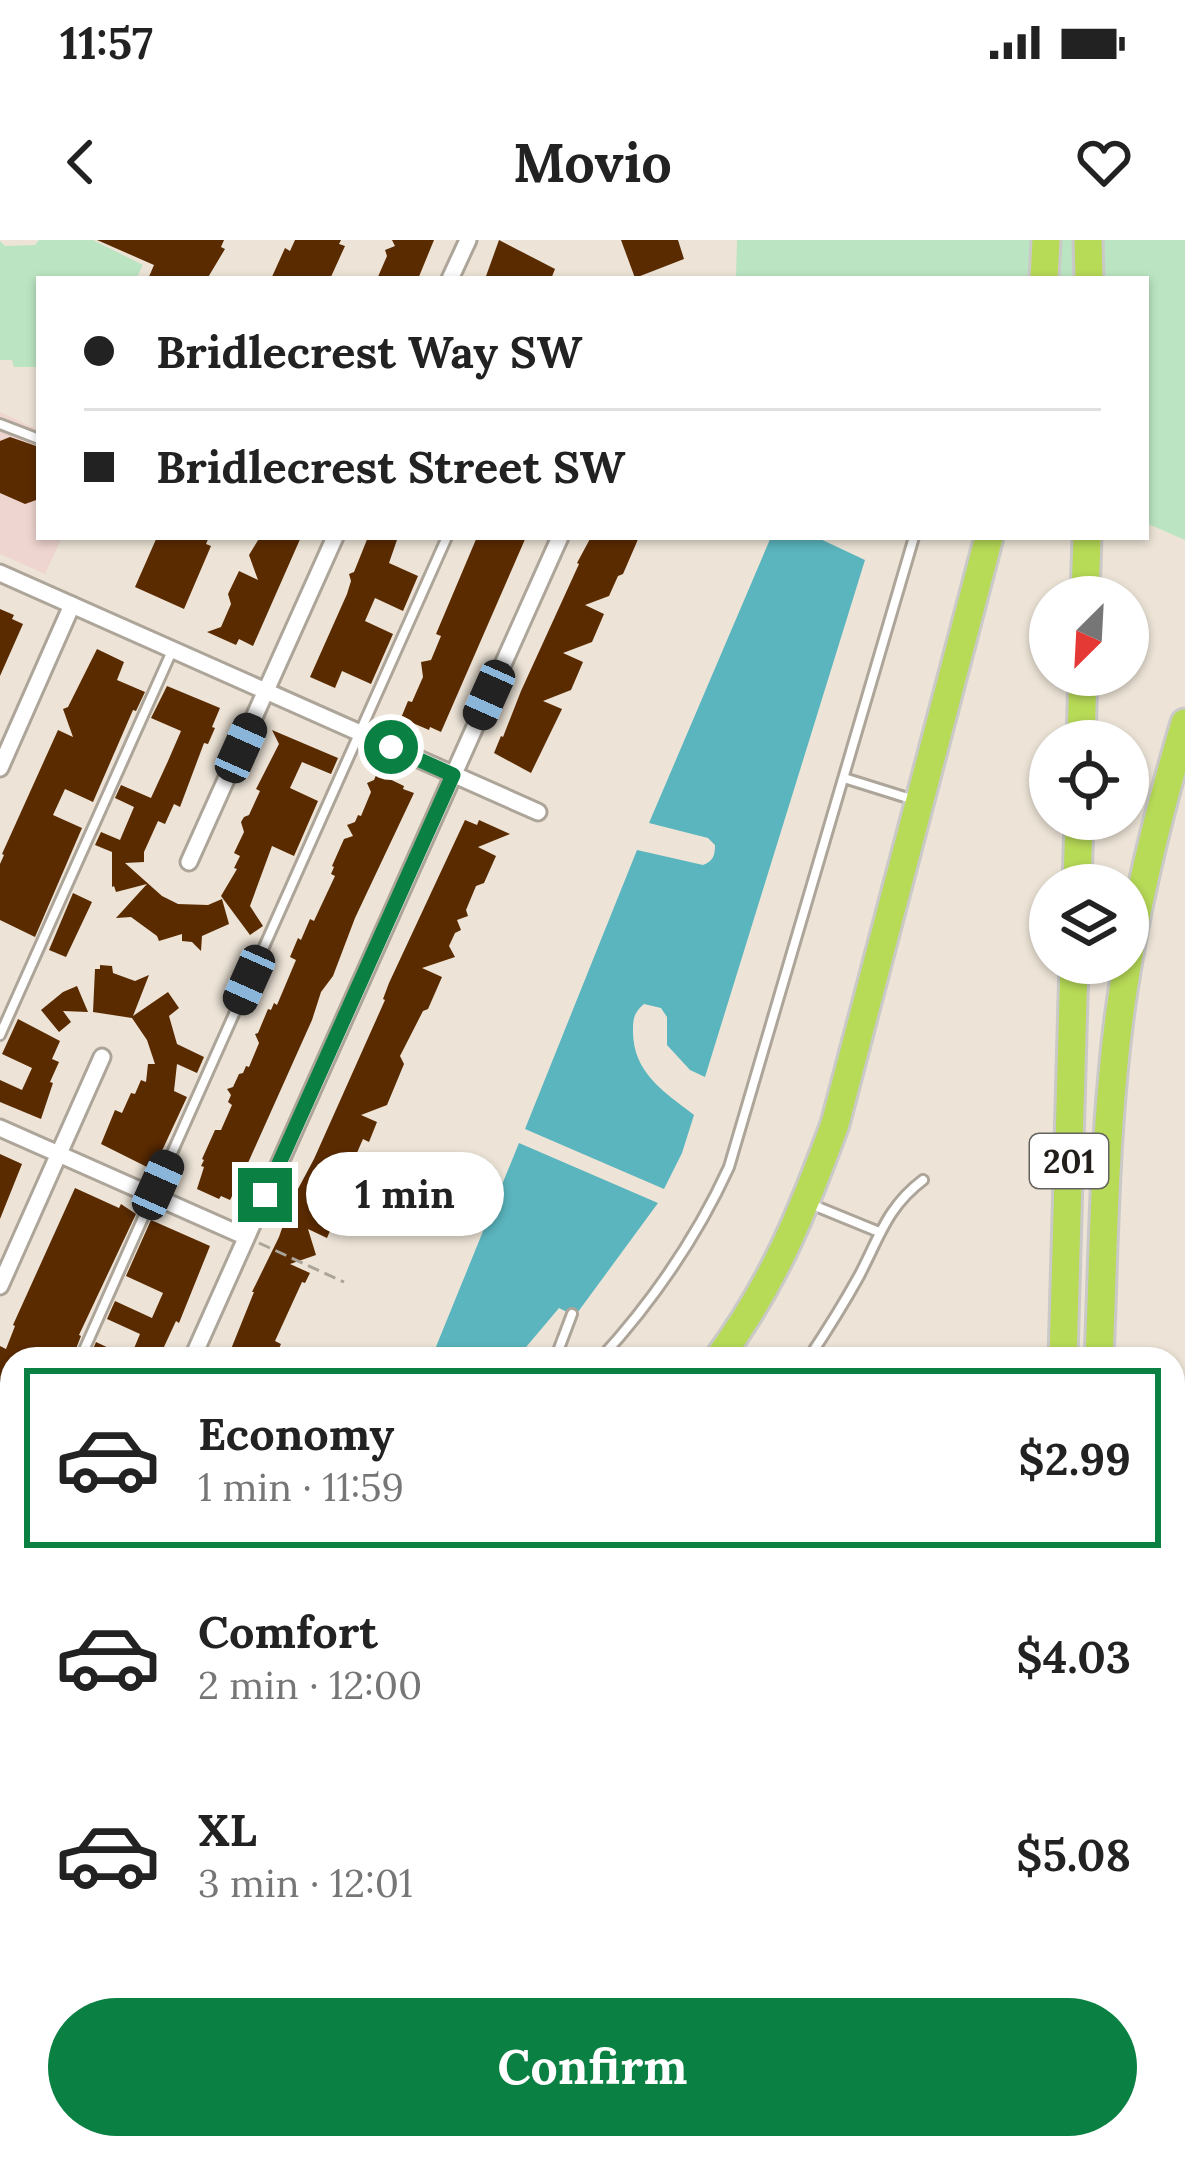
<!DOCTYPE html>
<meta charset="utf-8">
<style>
:root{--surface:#fff;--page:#f6f6f6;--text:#222;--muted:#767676;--line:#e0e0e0;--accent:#0b8043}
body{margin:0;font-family:Lora,serif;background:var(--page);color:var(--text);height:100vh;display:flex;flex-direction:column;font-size:45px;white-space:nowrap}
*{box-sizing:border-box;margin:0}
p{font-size:39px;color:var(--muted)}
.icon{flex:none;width:66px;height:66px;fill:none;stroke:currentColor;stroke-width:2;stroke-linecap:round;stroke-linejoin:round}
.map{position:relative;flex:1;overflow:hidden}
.side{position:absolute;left:0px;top:1107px;width:1185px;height:813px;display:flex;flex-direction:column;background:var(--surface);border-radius:36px 36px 0 0;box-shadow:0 3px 9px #0004}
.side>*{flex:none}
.banner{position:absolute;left:36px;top:36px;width:1113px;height:264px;border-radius:0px;box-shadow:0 3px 9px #0004;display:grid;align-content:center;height:264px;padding:0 48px;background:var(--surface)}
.needle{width:78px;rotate:204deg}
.tools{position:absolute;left:1029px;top:336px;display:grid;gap:24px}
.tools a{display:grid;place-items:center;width:120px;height:120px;border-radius:50%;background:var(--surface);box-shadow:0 3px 9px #0004;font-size:60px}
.end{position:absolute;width:54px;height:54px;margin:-27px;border:15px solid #0b8043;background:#fff;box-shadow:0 0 0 6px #fff}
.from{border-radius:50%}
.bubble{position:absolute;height:84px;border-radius:42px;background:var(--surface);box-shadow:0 3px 9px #0004;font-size:39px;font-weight:700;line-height:84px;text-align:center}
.car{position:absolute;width:36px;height:72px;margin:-36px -18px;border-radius:15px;box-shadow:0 0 9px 3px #0007;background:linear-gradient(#222 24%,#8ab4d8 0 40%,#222 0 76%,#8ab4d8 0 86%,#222 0)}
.banner b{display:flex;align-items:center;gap:42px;height:114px;font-size:45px}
.banner b+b{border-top:3px solid var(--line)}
.banner i{width:30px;height:30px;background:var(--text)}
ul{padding:21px 0 0;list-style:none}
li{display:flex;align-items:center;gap:36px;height:180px;margin:0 24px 18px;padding:0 24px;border:6px solid transparent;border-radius:0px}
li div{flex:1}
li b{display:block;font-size:45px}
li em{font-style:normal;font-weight:700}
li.current{border-color:var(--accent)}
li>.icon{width:108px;height:108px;stroke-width:1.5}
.action{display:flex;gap:24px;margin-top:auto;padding:24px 48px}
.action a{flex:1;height:138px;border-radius:72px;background:var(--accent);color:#fff;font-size:48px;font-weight:700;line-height:138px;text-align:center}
.status{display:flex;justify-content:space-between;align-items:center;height:84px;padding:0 60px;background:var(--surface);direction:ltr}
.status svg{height:33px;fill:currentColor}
header{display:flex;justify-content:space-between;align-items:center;height:156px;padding:0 48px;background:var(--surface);font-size:54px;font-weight:700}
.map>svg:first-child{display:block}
</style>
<div class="status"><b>11:57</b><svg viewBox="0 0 49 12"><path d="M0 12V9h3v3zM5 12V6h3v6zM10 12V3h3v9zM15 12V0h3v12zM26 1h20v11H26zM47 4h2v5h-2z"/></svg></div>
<header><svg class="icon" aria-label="back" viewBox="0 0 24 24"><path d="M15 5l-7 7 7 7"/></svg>Movio<svg class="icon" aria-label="heart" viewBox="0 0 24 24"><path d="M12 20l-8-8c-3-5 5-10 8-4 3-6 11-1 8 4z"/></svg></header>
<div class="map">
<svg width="1185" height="1919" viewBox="0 0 1185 1919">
<rect width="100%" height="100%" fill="#ede4d7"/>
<polygon fill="#efd5cf" points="0,172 39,190 39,297 62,297 45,334 0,314"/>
<g fill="#bbe5c2">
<polygon points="39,0 93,0 143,25 136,39 39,39 39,127 14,127 12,120 0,120 0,1 5,6 35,5"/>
<polygon points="737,0 1185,0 1185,300 1146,283 1146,39 736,39"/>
</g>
<g fill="#5bb5be">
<path d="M771 297H816L865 320 705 837 690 830 667 805V777L661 768 644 764C635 772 633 777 633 789 632 832 663 851 694 875L682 913 664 949 525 889 637 610 703 625C713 621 715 616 715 605L708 598 649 583Z"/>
<polygon points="519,903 658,963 575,1076 559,1068 516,1119 431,1119"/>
</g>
<g fill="#5b2b00">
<polygon points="97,0 224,0 221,7 225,9 207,39 148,39 154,25"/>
<polygon points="295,0 341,0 339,4 345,6 330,39 271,39 285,8 290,11"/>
<polygon points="392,0 434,0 418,39 377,39 387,16 385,10 395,6"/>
<polygon points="499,0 555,29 551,39 485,39"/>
<polygon points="621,0 678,0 684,19 635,38"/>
<polygon points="10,197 39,207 39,259 25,264 0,253 0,201"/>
<polygon points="157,297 209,297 206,304 211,306 184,369 135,347"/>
<polygon points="260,297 301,297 253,406 239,399 236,405 207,392 221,387 231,364 228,354 239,331 258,340 249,315"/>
<polygon points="368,297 398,297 389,323 418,336 403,371 375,358 365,381 393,394 371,444 342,431 335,448 310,437 347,354 351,341 349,334 354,332"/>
<polygon points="477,297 526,297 441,492 430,487 429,490 401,478 408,461 412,462 423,437 421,422 431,420 441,396 436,394"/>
<polygon points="591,297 639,297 623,334 618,336 609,356 585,365 604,374 592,402 563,413 583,422 571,450 543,461 562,469 531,533 494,513 501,496 503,497 521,451 579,324 577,323"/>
<polygon points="0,369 14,375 12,379 23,384 0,436"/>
<polygon points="97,409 124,422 117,440 145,452 136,471 133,470 93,562 65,549 53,575 82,588 35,697 0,680 0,624 4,615 2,614 58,490 73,497 63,469 68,467"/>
<polygon points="167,446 220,468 212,487 215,488 208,504 204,503 180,567 174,564 165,584 158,581 144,612 144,622 125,623 162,656 178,664 208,665 222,659 229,684 202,696 201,711 192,702 182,701 182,694 159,701 157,696 131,677 116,678 147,644 116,652 114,646 112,647 112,612 95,605 101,592 120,600 134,567 115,558 121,545 151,558 168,521 181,491 151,478"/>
<polygon points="272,490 338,518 331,534 302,522 290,548 318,561 294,616 272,606 250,666 263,686 250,695 221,656 237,629 234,628 240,616 234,613 244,592 241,582 244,577 249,575 260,551 256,549 279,504"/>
<polygon points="377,533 404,546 403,549 414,553 355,678 333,736 321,752 312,780 239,943 230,960 221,956 219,959 197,949 204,927 201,926 204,920 202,919 215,890 221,890 232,865 228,862 231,855 227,849 233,847 239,834 243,833 246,826 249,827 259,803 255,794 258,793 268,769 271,770 274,763 277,765 296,720 290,717 298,698 301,700 310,679 314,681 320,668 335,636 331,634 334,627 332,626 344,599 353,596 347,585 355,582 358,575 361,576 371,552 367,543 374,540"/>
<polygon points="465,580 477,585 479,580 510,594 478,607 496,616 484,643 476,646 466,670 468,676 457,680 461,690 455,693 449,706 455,717 422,728 442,737 428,769 423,771 400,816 404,824 387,865 361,875 377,882 369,902 363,899 356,915 359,921 348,926 352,935 326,946 345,955 327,998 308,989 316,1015 290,1024 310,1033 305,1043 302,1042 275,1101 281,1104 274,1119 227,1119 254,1052 252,1052 279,997 291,962 314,919 385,760 383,759 389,743"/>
<polygon points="73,653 92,662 66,717 49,710"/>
<polygon points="100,725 112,726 113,733 135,741 149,735 133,776 168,752 179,768 169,776 177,804 204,817 197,833 177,824 174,851 187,857 153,930 101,904 115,870 122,873 131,853 135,854 141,840 146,842 148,824 155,824 147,800 132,778 93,772 95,729 100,729"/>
<polygon points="77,746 88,772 63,771 71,782 59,792 41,770 63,752"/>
<polygon points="18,779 60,801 52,819 59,822 50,842 53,843 41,879 0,862 0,840 22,850 32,828 2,814"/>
<polygon points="0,914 22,924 0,979"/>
<polygon points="75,948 119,968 121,964 136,974 79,1095 81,1096 72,1119 12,1119 12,1152 0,1179 0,1106 6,1109 15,1086 13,1085"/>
<polygon points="151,980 210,1006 179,1083 176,1081 163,1109 165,1110 161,1119 89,1119 96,1102 130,1118 140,1094 107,1079 115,1061 152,1078 163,1053 126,1036"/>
<polygon points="0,1202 12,1208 12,1263 6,1265 0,1278"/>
<polygon points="0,1363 12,1368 12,1453 0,1479"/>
<polygon points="12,1591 12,1722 0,1747 0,1655 7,1639 0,1636 0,1618"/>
</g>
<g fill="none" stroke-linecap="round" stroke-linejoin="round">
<defs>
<g id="lane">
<polyline points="0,184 39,199"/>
<polyline points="844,538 911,559"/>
<polyline points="0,795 172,411"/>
<polyline points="808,963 879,992"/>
<polyline points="80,1119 447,297"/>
<polyline points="555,1119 572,1074"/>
<path d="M600 1119C654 1060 696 999 729 927L914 297"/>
<path d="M808 1119C826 1092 843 1065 859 1036 879 998 887 967 923 940"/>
<polyline points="0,1298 12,1271"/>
</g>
<g id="street">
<polyline points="450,39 468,0"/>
<polyline points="0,333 538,572"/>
<polyline points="0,528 72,365"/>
<polyline points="189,622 335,297"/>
<polyline points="0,888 246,997"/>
<polyline points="0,1046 102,817"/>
<polyline points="192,1119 560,297"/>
<polyline points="0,1326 12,1332"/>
<polyline points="0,1548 12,1522"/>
</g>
<g id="secondary">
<polyline points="0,1832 12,1837"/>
<polyline points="178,1908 204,1919"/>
<polyline points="322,1908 347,1919"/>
</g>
<g id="highway">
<polyline points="1088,0 1089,39"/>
<polyline points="1044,39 1046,0"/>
<polyline points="1085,357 1087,297"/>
<polyline points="1081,501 1083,435"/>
<polyline points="1077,645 1079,579"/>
<path d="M718 1119C774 1043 803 971 835 884L989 297"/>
<polyline points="1063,1119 1074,723"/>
<path d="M1099 1119C1103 1024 1104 928 1113 834 1123 715 1151 597 1185 483"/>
<polyline points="0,1765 12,1769"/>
<polyline points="0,1847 12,1853"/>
<polyline points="125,1908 147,1919"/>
<polyline points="237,1908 248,1919"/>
<polyline points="403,1908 422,1919"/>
<polyline points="926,1919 929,1908"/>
<polyline points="973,1919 977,1908"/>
</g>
</defs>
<use href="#lane" stroke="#ada599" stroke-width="14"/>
<use href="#street" stroke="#ada599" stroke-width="21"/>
<use href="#secondary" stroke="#ada599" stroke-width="27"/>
<use href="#highway" stroke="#cac9c8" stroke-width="33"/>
<g stroke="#aba499" stroke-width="3" stroke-dasharray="12 6" stroke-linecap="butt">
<polyline points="259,1003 344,1042"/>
<polyline points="370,1908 378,1913 382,1908"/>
<polyline points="454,1908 476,1919"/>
</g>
<use href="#lane" stroke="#fff" stroke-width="8"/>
<use href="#street" stroke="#fff" stroke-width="15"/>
<use href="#secondary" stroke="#e9f4cd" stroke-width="21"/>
<use href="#highway" stroke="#b7da57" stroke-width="27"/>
</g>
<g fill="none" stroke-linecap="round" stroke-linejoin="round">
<polyline stroke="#0b8043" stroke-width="15" points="265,955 453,535 391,507"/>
</g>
<g text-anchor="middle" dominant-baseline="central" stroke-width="12" stroke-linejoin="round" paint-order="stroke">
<rect fill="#fff" stroke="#64625f" stroke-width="3" x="1030" y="894" width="78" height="54" rx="9"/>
<g font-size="33" font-weight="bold" fill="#221f1a">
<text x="1069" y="921">201</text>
</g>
</g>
</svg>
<div class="tools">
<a><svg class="needle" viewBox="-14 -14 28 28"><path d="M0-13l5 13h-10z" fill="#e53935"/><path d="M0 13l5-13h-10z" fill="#767676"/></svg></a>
<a><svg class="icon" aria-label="locate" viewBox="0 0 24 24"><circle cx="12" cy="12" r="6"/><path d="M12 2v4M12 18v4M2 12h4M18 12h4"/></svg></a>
<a><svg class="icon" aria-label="layers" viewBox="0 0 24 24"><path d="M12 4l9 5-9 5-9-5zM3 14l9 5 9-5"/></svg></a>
</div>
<i class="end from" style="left:391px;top:507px"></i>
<i class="end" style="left:265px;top:955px"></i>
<div class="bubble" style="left:306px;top:912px;width:198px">1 min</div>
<i class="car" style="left:489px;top:455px;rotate:204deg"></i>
<i class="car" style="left:241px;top:508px;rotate:24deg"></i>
<i class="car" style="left:249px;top:740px;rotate:204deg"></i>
<i class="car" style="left:158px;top:945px;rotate:24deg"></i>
<div class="banner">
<b><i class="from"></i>Bridlecrest Way SW</b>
<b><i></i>Bridlecrest Street SW</b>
</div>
<section class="side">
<ul>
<li class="current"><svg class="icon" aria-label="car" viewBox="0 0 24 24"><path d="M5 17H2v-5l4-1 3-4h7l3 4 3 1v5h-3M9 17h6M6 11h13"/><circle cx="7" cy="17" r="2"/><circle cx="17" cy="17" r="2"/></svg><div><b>Economy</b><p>1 min · 11:59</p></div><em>$2.99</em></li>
<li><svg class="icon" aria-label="car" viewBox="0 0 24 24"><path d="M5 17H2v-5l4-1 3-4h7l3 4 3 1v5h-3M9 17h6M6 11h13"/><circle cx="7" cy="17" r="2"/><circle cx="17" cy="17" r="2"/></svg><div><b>Comfort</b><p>2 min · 12:00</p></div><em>$4.03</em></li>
<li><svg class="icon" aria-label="car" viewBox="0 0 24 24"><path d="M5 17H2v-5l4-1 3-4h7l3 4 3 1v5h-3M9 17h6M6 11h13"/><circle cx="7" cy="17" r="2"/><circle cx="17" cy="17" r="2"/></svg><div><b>XL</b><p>3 min · 12:01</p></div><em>$5.08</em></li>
</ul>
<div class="action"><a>Confirm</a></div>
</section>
</div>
